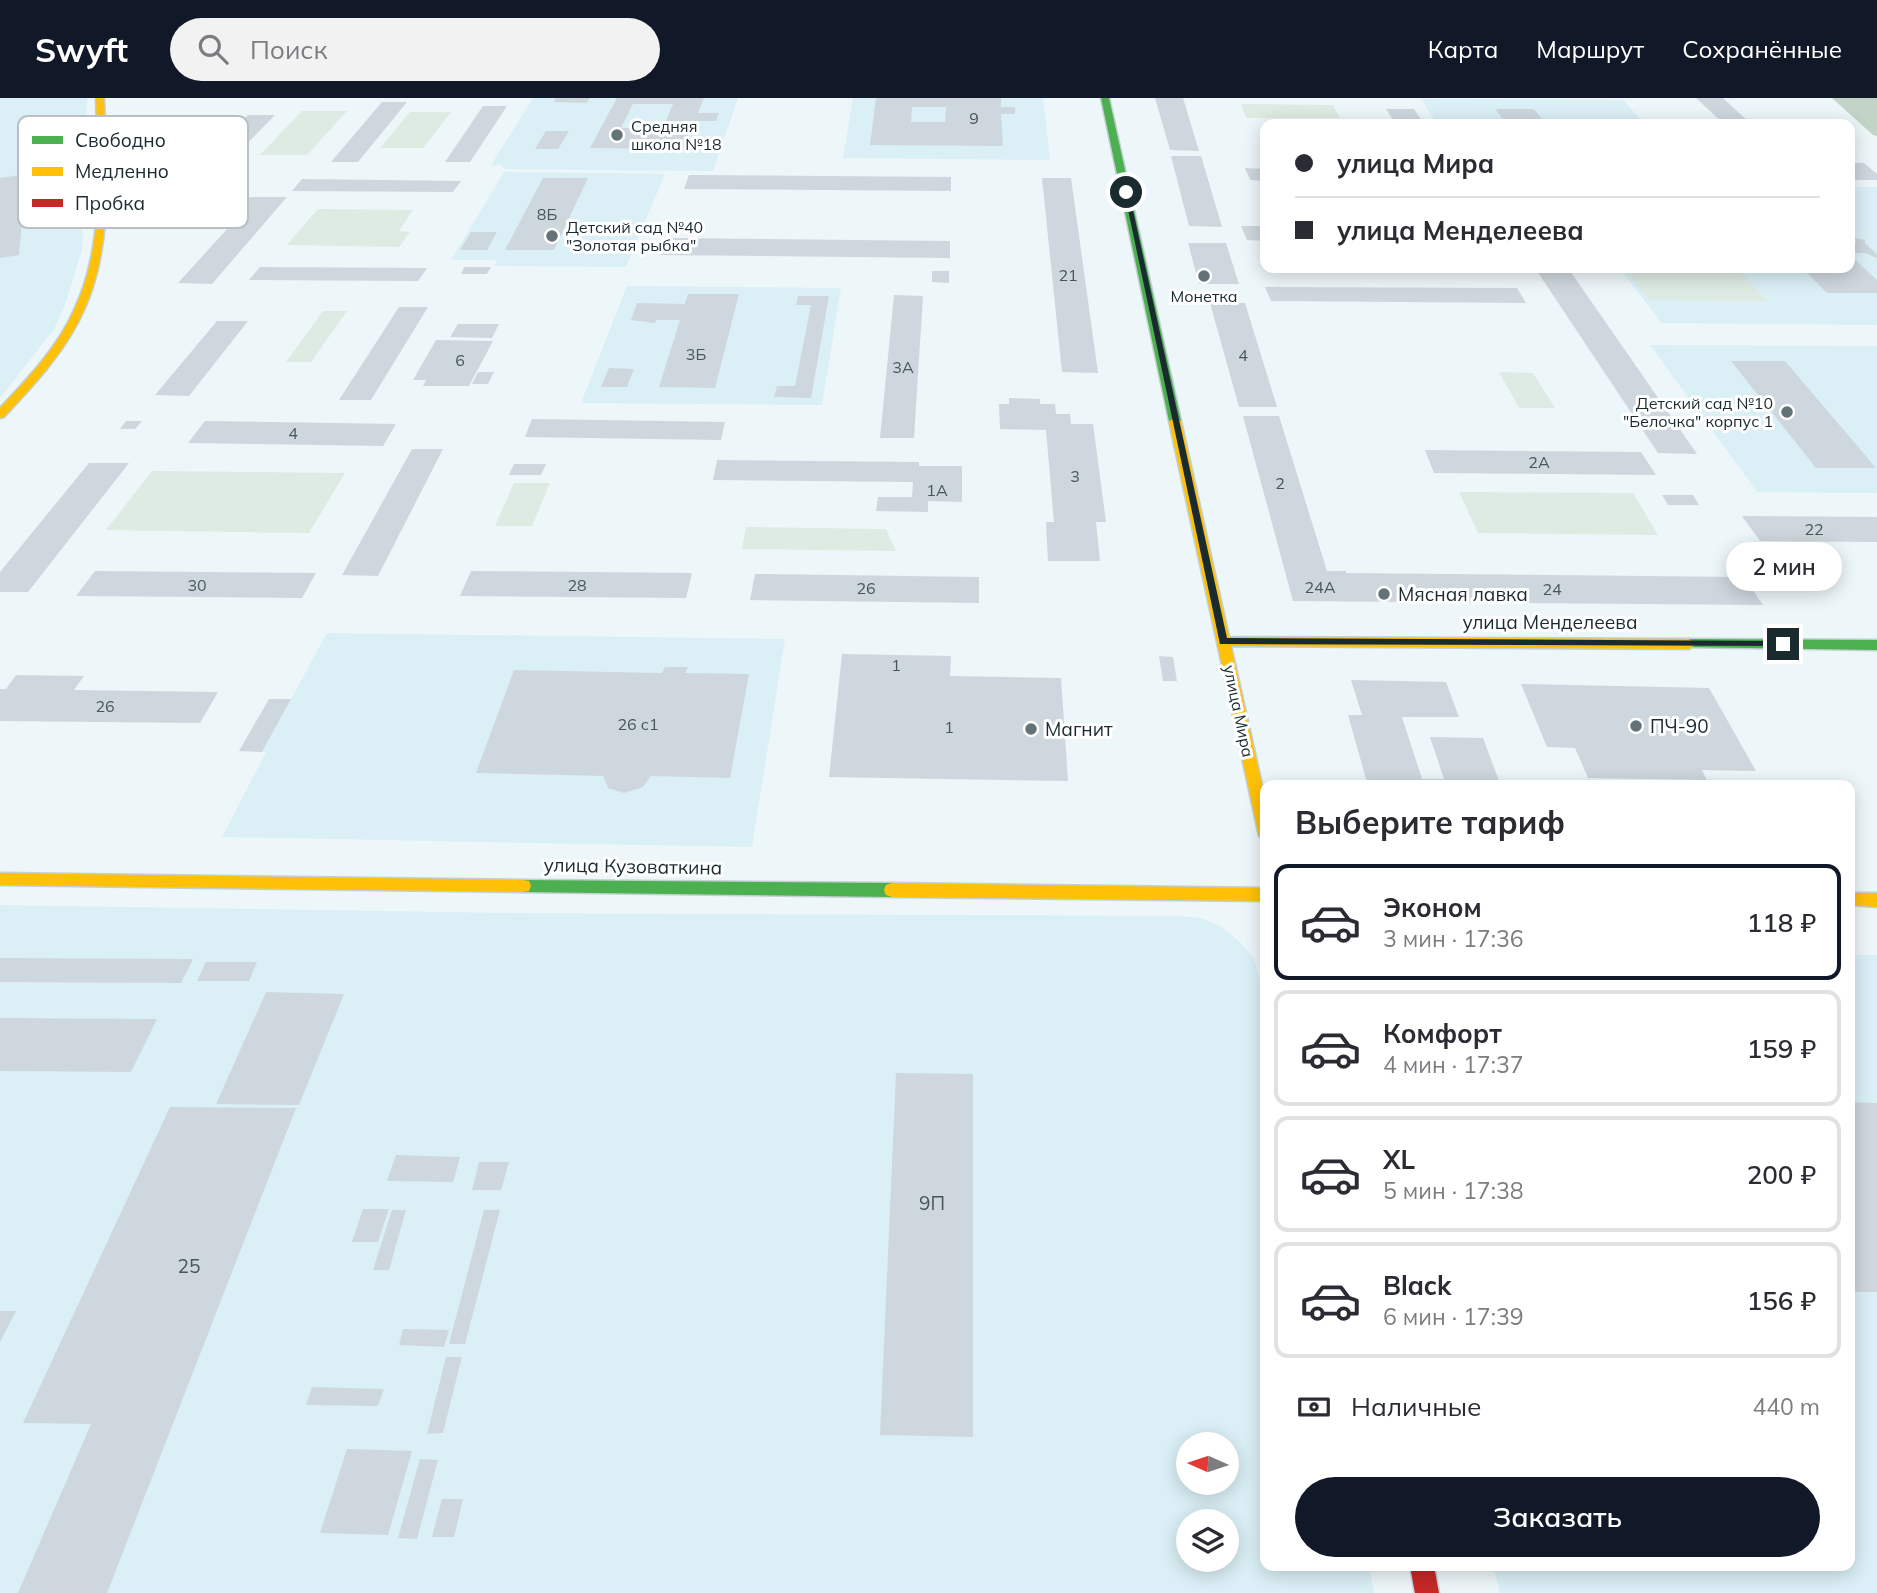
<!DOCTYPE html>
<html lang="ru">
<meta charset="utf-8">
<style>
:root{--surface:#fff;--page:#f2f2f3;--text:#2b2b33;--muted:#7c7c81;--line:#e1e1e2;--accent:#111827}
body{margin:0;font-family:Mulish,sans-serif;background:var(--page);color:var(--text);height:100vh;display:flex;flex-direction:column;font-size:26px;white-space:nowrap}
*{box-sizing:border-box;margin:0}
p{font-size:23px;color:var(--muted)}
.icon{flex:none;width:38px;height:38px;fill:none;stroke:currentColor;stroke-width:2;stroke-linecap:round;stroke-linejoin:round}
.map{position:relative;flex:1;overflow:hidden}
.details{position:absolute;left:1260px;top:682px;width:595px;height:791px;display:flex;flex-direction:column;background:var(--surface);border-radius:14px;box-shadow:0 4px 18px #0003}
.details>*{flex:none}
.top-card{position:absolute;left:1260px;top:21px;width:595px;height:154px;border-radius:14px;box-shadow:0 4px 18px #0003;display:grid;align-content:center;height:154px;padding:0 35px;background:var(--surface)}
.needle{width:46px;rotate:273deg}
.fabs{position:absolute;left:1176px;top:1334px;display:grid;gap:14px}
.fabs a{display:grid;place-items:center;width:63px;height:63px;border-radius:50%;background:var(--surface);box-shadow:0 4px 18px #0003;font-size:35px}
.end{position:absolute;width:32px;height:32px;margin:-16px;border:9px solid #192b2f;background:#fff;box-shadow:0 0 0 4px #fff}
.from{border-radius:50%}
.bubble{position:absolute;height:49px;border-radius:24px;background:var(--surface);box-shadow:0 4px 18px #0003;font-size:23px;font-weight:600;line-height:49px;text-align:center}
.top-card b{display:flex;align-items:center;gap:24px;height:66px;font-size:26px}
.top-card b+b{border-top:2px solid var(--line)}
.top-card i{width:18px;height:18px;background:var(--text)}
ul{padding:0;list-style:none}
li{display:flex;align-items:center;gap:21px;height:116px;margin:0 14px 10px;padding:0 21px;border:4px solid var(--line);border-radius:14px}
li div{flex:1}
li b{display:block;font-size:26px}
li em{font-style:normal;font-weight:600}
li.current{border-color:var(--accent)}
li>.icon{width:63px;height:63px;stroke-width:1.5}
h2{padding:0 35px;font-size:32px;line-height:84px}
.pay{display:flex;align-items:center;gap:18px;height:77px;padding:0 35px;font-size:26px}
.pay p{margin-inline-start:auto}
.cta{display:flex;gap:14px;margin-top:auto;padding:14px 35px}
.cta a{flex:1;height:80px;border-radius:42px;background:var(--accent);color:#fff;font-size:28px;font-weight:600;line-height:80px;text-align:center}
header{display:flex;align-items:center;gap:42px;box-sizing:border-box;height:98px;padding:0 35px;background:var(--accent);color:#fff}
header strong{font-size:33px}
nav{display:flex;gap:38px;margin-inline-start:auto;font-size:24px}
.search{width:490px;height:63px;background:var(--page);display:flex;align-items:center;gap:18px;box-sizing:border-box;padding:0 24px;border-radius:38px;color:var(--muted);font-size:26px}
.map>svg:first-child{display:block}
</style>
<header>
<strong>Swyft</strong>
<div class="search"><svg class="icon" aria-label="search" viewBox="0 0 24 24"><circle cx="10" cy="10" r="6"/><path d="M15 15l6 6"/></svg>Поиск</div>
<nav><a>Карта</a><a>Маршрут</a><a>Сохранённые</a></nav>
</header>
<div class="map">
<svg width="1877" height="1495" viewBox="0 0 1877 1495">
<rect width="100%" height="100%" fill="#edf6f9"/>
<g fill="#daf0f6" fill-rule="evenodd">
<polygon points="0,0 87,0 82,152 64,210 54,231 0,300"/>
<polygon points="533,0 738,0 713,73 505,71 501,67 491,67"/>
<polygon points="853,0 1043,0 1050,62 843,60"/>
<polygon points="1421,1 1623,2 1645,26 1437,26"/>
<polygon points="504,74 665,76 626,169 494,168 497,162 451,162"/>
<polygon points="1850,89 1877,89 1877,227 1662,225 1619,170 1850,170"/>
<polygon points="627,188 841,190 822,307 581,305"/>
<polygon points="1650,247 1877,248 1877,395 1757,394"/>
<polygon points="327,535 785,541 752,749 222,739 266,654 262,654"/>
<path d="M0 807 511 815 1180 818 1200 820 1220 828 1240 844 1254 860 1265 904V1468H1369L1374 1495H0ZM1188 1346H1227V1384H1188ZM1188 1423H1227V1461H1188Z"/>
<polygon points="1850,857 1877,857 1877,1495 1500,1495 1493,1468 1850,1468"/>
</g>
<g fill="#deebe3">
<polygon points="1241,6 1333,7 1340,20 1246,20"/>
<polygon points="302,13 347,13 307,57 260,57"/>
<polygon points="410,14 451,14 423,50 380,50"/>
<polygon points="318,111 413,112 399,133 410,134 399,149 287,147"/>
<polygon points="1624,170 1737,170 1767,203 1649,202"/>
<polygon points="323,213 347,213 311,264 286,264"/>
<polygon points="1499,274 1533,275 1555,310 1519,310"/>
<polygon points="152,373 345,375 309,435 106,432"/>
<polygon points="514,385 550,385 532,428 495,428"/>
<polygon points="1459,394 1633,395 1658,437 1478,435"/>
<polygon points="746,429 886,431 896,453 742,451"/>
</g>
<polygon fill="#c2d3c8" points="1832,0 1877,0 1877,38 1873,37"/>
<g fill="#ced7de" fill-rule="evenodd">
<polygon points="556,0 590,0 587,5 554,4"/>
<path d="M617 0H704L698 15H719L716 23H694L683 51 590 50ZM633 6H673L663 30H621Z"/>
<path d="M876 0H1001V9H1015V16H1001L1003 48 870 47ZM912 9H946L945 24H911Z"/>
<polygon points="1155,0 1183,0 1199,53 1170,52"/>
<polygon points="1696,0 1723,0 1751,26 1724,26"/>
<polygon points="382,4 407,4 358,64 331,64"/>
<polygon points="483,8 507,8 470,64 445,64"/>
<polygon points="1386,11 1414,11 1424,26 1396,26"/>
<polygon points="1495,11 1534,11 1546,26 1507,26"/>
<polygon points="248,17 275,17 232,61 203,61"/>
<polygon points="546,33 569,33 558,51 535,51"/>
<polygon points="1171,58 1201,58 1222,129 1189,128"/>
<polygon points="1850,65 1864,65 1877,76 1877,82 1850,82"/>
<polygon points="1245,70 1265,71 1265,83 1250,82"/>
<polygon points="26,76 19,157 0,160 0,80"/>
<polygon points="689,77 951,79 951,93 684,91"/>
<polygon points="543,80 588,80 554,152 505,152"/>
<polygon points="1042,80 1071,80 1098,275 1062,274"/>
<polygon points="302,81 461,83 453,94 292,93"/>
<polygon points="250,99 287,99 212,186 178,185 248,108 242,108"/>
<polygon points="1241,128 1265,128 1265,143 1247,142"/>
<polygon points="471,134 497,134 487,152 460,152"/>
<polygon points="668,140 950,143 950,160 661,157"/>
<polygon points="1855,140 1865,142 1865,145 1877,156 1877,160 1865,155 1850,155 1850,146 1856,146"/>
<polygon points="1188,145 1226,145 1239,186 1199,186"/>
<polygon points="1850,157 1877,182 1877,195 1827,195 1802,170 1850,170"/>
<polygon points="260,169 427,170 418,183 249,182"/>
<polygon points="464,169 491,169 487,176 461,176"/>
<polygon points="1535,170 1568,170 1697,356 1658,355"/>
<polygon points="932,173 949,173 949,185 932,184"/>
<polygon points="1265,189 1517,190 1526,205 1271,203"/>
<polygon points="688,196 739,196 715,290 659,289 680,222 656,222 655,225 631,222 637,205 685,206"/>
<polygon points="894,197 923,198 914,340 880,340"/>
<polygon points="798,198 829,198 811,300 774,299 777,288 795,288 811,207 796,207"/>
<polygon points="1210,205 1245,205 1277,309 1239,309"/>
<polygon points="399,209 428,209 371,302 339,302"/>
<polygon points="217,223 248,223 189,298 155,297"/>
<polygon points="458,226 499,226 492,240 450,239"/>
<polygon points="436,242 493,243 469,288 423,288 426,282 413,282"/>
<polygon points="1731,263 1785,263 1876,370 1816,370"/>
<polygon points="609,270 634,271 627,289 601,289"/>
<polygon points="478,274 494,274 488,286 472,286"/>
<polygon points="1009,300 1040,301 1040,306 1055,306 1056,316 1070,316 1071,326 1093,326 1106,424 1096,424 1100,463 1048,463 1046,424 1054,424 1046,332 1000,331 999,306 1009,306"/>
<polygon points="1243,318 1279,318 1327,473 1346,473 1346,475 1744,479 1763,507 1293,503"/>
<polygon points="532,321 725,324 721,342 525,339"/>
<polygon points="126,323 142,323 135,331 120,331"/>
<polygon points="205,323 396,326 383,348 188,345"/>
<polygon points="412,351 443,351 378,478 342,477"/>
<polygon points="1425,352 1641,354 1656,377 1434,375"/>
<polygon points="717,362 919,364 919,368 962,368 962,404 928,403 928,414 876,413 878,399 912,399 913,384 713,382"/>
<polygon points="89,365 129,365 28,494 0,494 0,474"/>
<polygon points="514,366 546,366 541,377 509,377"/>
<polygon points="1662,397 1693,397 1699,407 1668,407"/>
<polygon points="1742,418 1877,419 1877,444 1760,443"/>
<polygon points="95,473 316,475 302,500 76,498"/>
<polygon points="471,473 692,475 686,500 460,498"/>
<polygon points="755,476 979,479 979,505 750,502"/>
<polygon points="842,556 951,558 950,578 1061,580 1068,683 829,679"/>
<polygon points="1159,558 1173,559 1177,583 1163,583"/>
<polygon points="665,569 688,569 685,575 749,576 730,680 651,678 643,689 624,695 608,690 603,678 476,675 514,572 662,575"/>
<polygon points="16,577 84,578 74,592 218,594 200,625 0,623 0,591 6,591"/>
<polygon points="1351,582 1446,584 1459,619 1402,619 1422,681 1444,681 1430,639 1483,640 1501,688 1368,688 1348,617 1362,617"/>
<polygon points="1521,586 1709,590 1756,673 1702,672 1707,682 1588,680 1575,650 1547,649"/>
<polygon points="269,601 291,601 262,654 239,653"/>
<polygon points="0,860 193,861 181,885 0,884"/>
<polygon points="206,864 257,864 249,883 197,883"/>
<polygon points="266,894 344,896 299,1007 216,1006"/>
<polygon points="0,920 157,921 131,974 0,973"/>
<polygon points="896,975 973,976 973,1339 880,1337"/>
<polygon points="1850,1004 1877,1005 1877,1194 1850,1194"/>
<polygon points="170,1009 296,1010 107,1495 18,1495 91,1326 23,1325"/>
<polygon points="396,1057 460,1059 453,1084 387,1083"/>
<polygon points="479,1064 509,1064 501,1092 472,1092"/>
<polygon points="363,1111 389,1111 378,1144 352,1144"/>
<polygon points="392,1112 406,1112 389,1172 373,1172"/>
<polygon points="484,1112 500,1112 465,1246 449,1246"/>
<polygon points="0,1213 16,1213 0,1244"/>
<polygon points="403,1231 449,1232 444,1249 399,1247"/>
<polygon points="446,1259 462,1259 443,1335 427,1336"/>
<polygon points="312,1289 384,1291 378,1308 306,1307"/>
<polygon points="347,1351 412,1353 388,1437 320,1435"/>
<polygon points="420,1361 438,1362 417,1441 398,1440"/>
<polygon points="442,1401 463,1401 454,1439 432,1439"/>
</g>
<g fill="none" stroke-linecap="round" stroke-linejoin="round">
<defs>
<g id="fast">
<polygon points="1101,0 1109,0 1181,323 1175,326 1169,323"/>
<polygon points="1689,541 1877,542 1877,552 1684,549 1682,546 1684,543"/>
<polygon points="523,782 892,785 898,787 900,792 898,797 892,799 523,794 517,793 515,788 517,783"/>
</g>
<g id="slow">
<path d="M96 0H104C106 70 114 146 84 212 66 253 34 287 4 319L0 320V310C28 280 57 250 74 212 105 147 98 70 96 0Z"/>
<polygon points="1175,320 1181,323 1229,539 1689,541 1696,546 1689,551 1231,548 1265,700 1265,740 1259,738 1169,323"/>
<polygon points="0,775 523,782 529,783 531,788 529,793 523,794 0,787"/>
<polygon points="892,785 1265,790 1265,803 892,799 886,797 884,792 886,787"/>
<polygon points="1850,795 1877,795 1877,809 1850,807"/>
</g>
<polygon id="jam" points="1410,1468 1434,1468 1439,1495 1415,1495"/>
</defs>
<use href="#fast" stroke="#c3d0d2" stroke-width="3"/>
<use href="#slow" stroke="#c3d0d2" stroke-width="3"/>
<use href="#jam" stroke="#c3d0d2" stroke-width="3"/>
<use href="#fast" fill="#4caf50" fill-rule="evenodd"/>
<use href="#slow" fill="#ffc107" fill-rule="evenodd"/>
<use href="#jam" fill="#c62828" fill-rule="evenodd"/>
</g>
<polygon fill="#192b2f" points="1124,93 1129,94 1227,540 1783,543 1787,546 1786,548 1220,546"/>
<g fill="#637276" stroke="#fff" stroke-width="2.5">
<circle cx="617" cy="37" r="7"/>
<circle cx="552" cy="138" r="7"/>
<circle cx="1204" cy="178" r="7"/>
<circle cx="1787" cy="314" r="7"/>
<circle cx="1384" cy="496" r="7"/>
<circle cx="1636" cy="628" r="7"/>
<circle cx="1031" cy="631" r="7"/>
</g>
<g text-anchor="middle" dominant-baseline="central" stroke-width="6" stroke-linejoin="round" paint-order="stroke">
<g font-size="16" fill="#46565b">
<text x="974" y="20">9</text>
<text x="547" y="116">8Б</text>
<text x="1068" y="177">21</text>
<text x="696" y="256">3Б</text>
<text x="1243" y="257">4</text>
<text x="460" y="262">6</text>
<text x="903" y="269">3А</text>
<text x="293" y="335">4</text>
<text x="1539" y="364">2А</text>
<text x="1075" y="378">3</text>
<text x="1280" y="385">2</text>
<text x="937" y="392">1А</text>
<text x="1814" y="431">22</text>
<text x="197" y="487">30</text>
<text x="577" y="487">28</text>
<text x="1320" y="489">24А</text>
<text x="866" y="490">26</text>
<text x="1552" y="491">24</text>
<text x="896" y="567">1</text>
<text x="105" y="608">26</text>
<text x="638" y="626">26 с1</text>
<text x="949" y="629">1</text>
</g>
<g font-size="16" fill="#192b2f" stroke="#fff" text-anchor="start">
<text x="631" y="28">Средняя<tspan x="631" dy="18">школа №18</tspan></text>
<text x="566" y="129">Детский сад №40<tspan x="566" dy="18">"Золотая рыбка"</tspan></text>
<text x="1204" y="198" text-anchor="middle">Монетка</text>
<text x="1773" y="305" text-anchor="end">Детский сад №10<tspan x="1773" dy="18">"Белочка" корпус 1</tspan></text>
</g>
<g font-size="16" fill="#192b2f" stroke="#fff">
<text transform="translate(1239 613) rotate(78)">улица Мира</text>
</g>
<g font-size="19" fill="#192b2f" stroke="#fff" text-anchor="start">
<text x="1398" y="496">Мясная лавка</text>
<text x="1650" y="628">ПЧ-90</text>
<text x="1045" y="631">Магнит</text>
</g>
<g font-size="19" fill="#192b2f" stroke="#fff">
<text x="1550" y="524">улица Менделеева</text>
<text transform="translate(633 768) rotate(1)">улица Кузоваткина</text>
</g>
<g font-size="19" fill="#46565b">
<text x="932" y="1105">9П</text>
<text x="189" y="1168">25</text>
</g>
</g>
<rect x="18" y="18" width="230" height="112" rx="10" fill="#fff" stroke="#babfc1" stroke-width="2"/>
<rect x="32" y="38" width="31" height="8" fill="#4caf50"/>
<rect x="32" y="69" width="31" height="9" fill="#ffc107"/>
<rect x="32" y="101" width="31" height="8" fill="#c62828"/>
<g font-size="19" fill="#192b2f">
<text x="75" y="49">Свободно</text>
<text x="75" y="80">Медленно</text>
<text x="75" y="112">Пробка</text>
</g>
</svg>
<div class="fabs">
<a><svg class="needle" viewBox="-14 -14 28 28"><path d="M0-13l5 13h-10z" fill="#e53935"/><path d="M0 13l5-13h-10z" fill="#7c7c81"/></svg></a>
<a><svg class="icon" aria-label="layers" viewBox="0 0 24 24"><path d="M12 4l9 5-9 5-9-5zM3 14l9 5 9-5"/></svg></a>
</div>
<i class="end from" style="left:1126px;top:94px"></i>
<i class="end" style="left:1783px;top:546px"></i>
<div class="bubble" style="left:1726px;top:444px;width:116px">2 мин</div>
<div class="top-card">
<b><i class="from"></i>улица Мира</b>
<b><i></i>улица Менделеева</b>
</div>
<section class="details">
<h2>Выберите тариф</h2>
<ul>
<li class="current"><svg class="icon" aria-label="car" viewBox="0 0 24 24"><path d="M5 17H2v-5l4-1 3-4h7l3 4 3 1v5h-3M9 17h6M6 11h13"/><circle cx="7" cy="17" r="2"/><circle cx="17" cy="17" r="2"/></svg><div><b>Эконом</b><p>3 мин · 17:36</p></div><em>118 ₽</em></li>
<li><svg class="icon" aria-label="car" viewBox="0 0 24 24"><path d="M5 17H2v-5l4-1 3-4h7l3 4 3 1v5h-3M9 17h6M6 11h13"/><circle cx="7" cy="17" r="2"/><circle cx="17" cy="17" r="2"/></svg><div><b>Комфорт</b><p>4 мин · 17:37</p></div><em>159 ₽</em></li>
<li><svg class="icon" aria-label="car" viewBox="0 0 24 24"><path d="M5 17H2v-5l4-1 3-4h7l3 4 3 1v5h-3M9 17h6M6 11h13"/><circle cx="7" cy="17" r="2"/><circle cx="17" cy="17" r="2"/></svg><div><b>XL</b><p>5 мин · 17:38</p></div><em>200 ₽</em></li>
<li><svg class="icon" aria-label="car" viewBox="0 0 24 24"><path d="M5 17H2v-5l4-1 3-4h7l3 4 3 1v5h-3M9 17h6M6 11h13"/><circle cx="7" cy="17" r="2"/><circle cx="17" cy="17" r="2"/></svg><div><b>Black</b><p>6 мин · 17:39</p></div><em>156 ₽</em></li>
</ul>
<div class="pay"><svg class="icon" aria-label="cash" viewBox="0 0 24 24"><path d="M3 7h18v10H3z"/><circle cx="12" cy="12" r="2"/></svg>Наличные<p>440 m</p></div>
<div class="cta"><a>Заказать</a></div>
</section>
</div>
